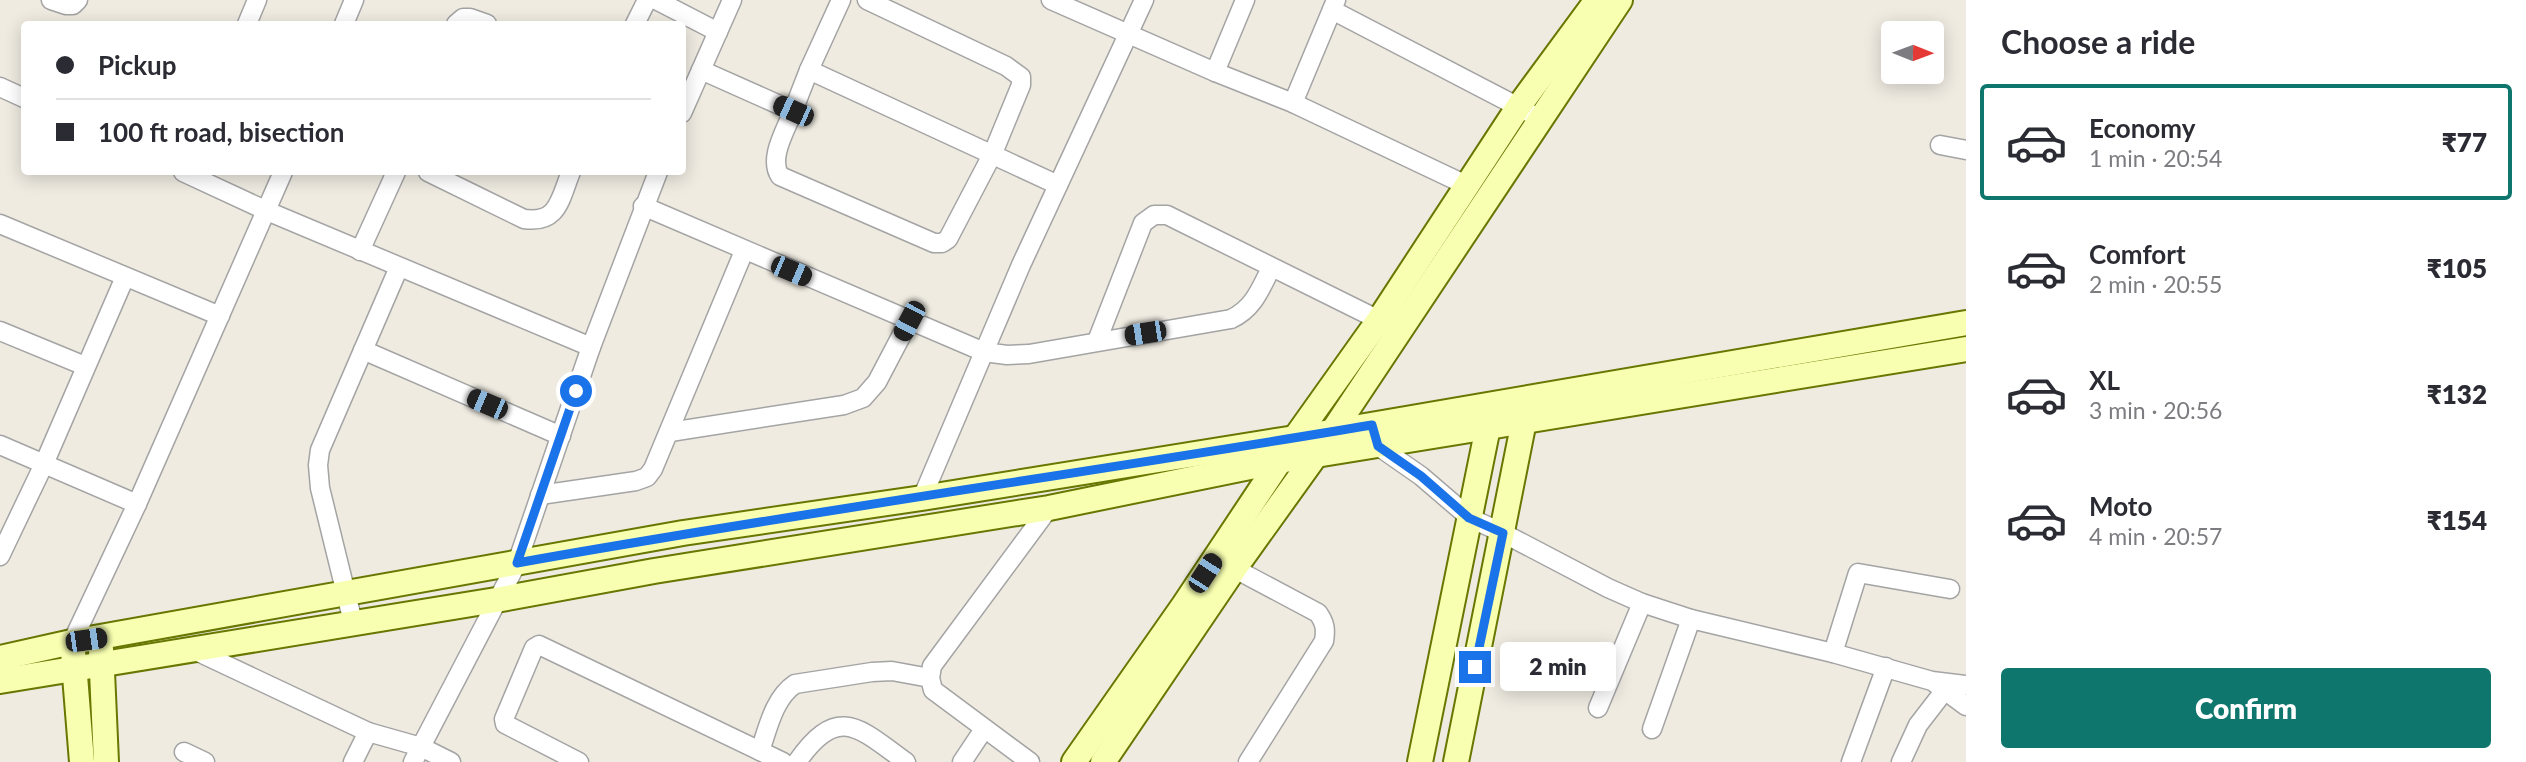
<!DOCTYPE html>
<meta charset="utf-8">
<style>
:root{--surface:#fff;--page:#f2f2f3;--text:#2b2b33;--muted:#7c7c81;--line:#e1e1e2;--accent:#0f766e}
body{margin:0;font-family:Lato,sans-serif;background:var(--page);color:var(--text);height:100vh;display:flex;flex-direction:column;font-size:26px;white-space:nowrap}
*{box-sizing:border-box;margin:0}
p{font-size:23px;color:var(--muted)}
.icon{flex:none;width:38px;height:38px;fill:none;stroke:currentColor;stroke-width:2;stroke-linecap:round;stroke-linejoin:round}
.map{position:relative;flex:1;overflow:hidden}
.panel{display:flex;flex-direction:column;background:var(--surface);width:560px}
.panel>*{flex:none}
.banner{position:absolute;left:21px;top:21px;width:665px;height:154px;border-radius:7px;box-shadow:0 4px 18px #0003;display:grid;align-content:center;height:154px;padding:0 35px;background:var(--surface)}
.needle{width:46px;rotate:91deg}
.controls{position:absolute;left:1881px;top:21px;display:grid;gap:14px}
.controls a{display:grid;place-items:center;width:63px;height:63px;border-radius:7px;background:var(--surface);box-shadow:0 4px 18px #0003;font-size:35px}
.end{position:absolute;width:32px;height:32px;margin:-16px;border:9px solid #1a73e8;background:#fff;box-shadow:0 0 0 4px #fff}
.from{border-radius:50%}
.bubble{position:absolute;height:49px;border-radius:7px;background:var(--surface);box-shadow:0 4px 18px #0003;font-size:23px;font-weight:800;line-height:49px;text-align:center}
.car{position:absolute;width:21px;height:42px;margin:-21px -10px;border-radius:9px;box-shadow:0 0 5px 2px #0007;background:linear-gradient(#222 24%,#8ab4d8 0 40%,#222 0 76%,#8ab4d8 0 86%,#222 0)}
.banner b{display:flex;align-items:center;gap:24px;height:66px;font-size:26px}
.banner b+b{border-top:2px solid var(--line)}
.banner i{width:18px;height:18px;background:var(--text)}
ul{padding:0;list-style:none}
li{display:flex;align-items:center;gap:21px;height:116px;margin:0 14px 10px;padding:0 21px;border:4px solid transparent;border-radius:7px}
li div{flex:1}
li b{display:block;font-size:26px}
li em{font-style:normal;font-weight:800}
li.on{border-color:var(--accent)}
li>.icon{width:63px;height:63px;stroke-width:1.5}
h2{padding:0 35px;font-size:32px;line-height:84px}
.primary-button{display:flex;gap:14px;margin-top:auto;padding:14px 35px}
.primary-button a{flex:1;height:80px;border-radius:7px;background:var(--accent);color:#fff;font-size:28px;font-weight:800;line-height:80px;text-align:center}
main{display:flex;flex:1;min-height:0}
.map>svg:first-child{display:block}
</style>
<main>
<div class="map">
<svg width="1966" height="762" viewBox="0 0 1966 762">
<rect width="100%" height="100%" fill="#efebe1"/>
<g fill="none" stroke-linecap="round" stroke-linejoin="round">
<defs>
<g id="street">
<polyline points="51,0 66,5 73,5 78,0"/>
<polyline points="656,0 718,32"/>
<polyline points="1051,0 1215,72 1293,103 1466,185"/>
<path d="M1144 0 1021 265 984 352 1007 355 1029 354 1231 319C1253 309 1260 290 1271 268"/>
<polyline points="1332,10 1528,112"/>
<polyline points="247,24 257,0"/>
<polyline points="344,24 354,0"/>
<polyline points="456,24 463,18 470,18 487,24"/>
<polyline points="635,24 647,0"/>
<polyline points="701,70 793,111 809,70 1058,185"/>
<polyline points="809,70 841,0"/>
<polyline points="1215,72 1245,0"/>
<polyline points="0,87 24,98"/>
<polyline points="1293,103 1336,0"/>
<path d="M793 111C786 130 768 158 780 176L934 243H942L948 239 993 153 1021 85V77L1006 66 867 0"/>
<polyline points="682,113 732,0"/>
<polyline points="1940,145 1966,150"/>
<polyline points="183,172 267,211 591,347"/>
<path d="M428 172 524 219C559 224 560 198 571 172"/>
<polyline points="643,206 984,352 922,498"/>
<polyline points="0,224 220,316"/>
<polyline points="360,251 396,172"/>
<polyline points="0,331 85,366"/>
<polyline points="1097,341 1143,223 1154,215 1167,215 1387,324"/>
<polyline points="363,350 561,436"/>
<polyline points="670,432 844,405 863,398 877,382 909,321"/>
<polyline points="1376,439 1378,446 1421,476 1470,518 1503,533 1608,588 1642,603 1691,619 1833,653 1932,681 1966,685"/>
<polyline points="0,445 137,504"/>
<polyline points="540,495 636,481 647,477 653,469 744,251"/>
<polyline points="0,556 44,464 125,277"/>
<path d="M1224 563 1318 613C1325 623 1326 629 1324 641L1248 762"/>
<polyline points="353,622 320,488 318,465 320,450 399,267"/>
<polyline points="72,642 137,504 283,172"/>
<polyline points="192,649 368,732 421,747 451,762"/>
<polyline points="1833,653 1858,573 1950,589"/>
<polyline points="1935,683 1966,706"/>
<polyline points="1598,708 1642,603"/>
<polyline points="1652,729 1691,619"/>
<path d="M760 751C768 728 774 698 795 684L872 672 892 671 930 678"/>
<polyline points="184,752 205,762"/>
<polyline points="353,762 368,732"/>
<polyline points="413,762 517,563 591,347 658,172"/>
<polyline points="579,762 505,724 504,719 534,648 539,645 783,762"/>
<path d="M797 762C838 703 859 728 906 762"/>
<polyline points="962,762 984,729"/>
<polyline points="1030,762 933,690 930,678 932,666 1049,508"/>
<polyline points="1851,762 1886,667"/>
<polyline points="1901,762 1918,725 1945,690"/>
</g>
<g id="secondary">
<polyline points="101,649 106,762"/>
<polyline points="73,651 82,762"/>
<polyline points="0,658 72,642 683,533 922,498 1295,438 1966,323"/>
<polyline points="0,681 496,600 654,571 1049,508 1279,461 1966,349"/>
<polyline points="1074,762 1184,605 1295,438 1379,320 1519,106 1597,0"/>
<polyline points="1103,762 1234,569 1333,431 1620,0"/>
<polyline points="1420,762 1488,427"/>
<polyline points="1456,762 1524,421"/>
</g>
</defs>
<use href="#street" stroke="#a4a4a4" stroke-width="21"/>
<use href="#secondary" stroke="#677700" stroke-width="28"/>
<use href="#street" stroke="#fff" stroke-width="18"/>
<use href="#secondary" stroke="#f8ffb0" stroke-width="24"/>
</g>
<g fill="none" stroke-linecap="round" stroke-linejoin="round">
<path stroke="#1a73e8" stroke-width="9" d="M576 391 517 563C801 512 1087 473 1372 425L1378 446 1421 476 1469 518 1503 533 1475 667"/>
</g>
</svg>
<div class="controls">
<a><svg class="needle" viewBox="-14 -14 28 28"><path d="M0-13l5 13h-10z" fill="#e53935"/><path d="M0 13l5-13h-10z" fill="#7c7c81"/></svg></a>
</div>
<i class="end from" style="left:576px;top:391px"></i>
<i class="end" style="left:1475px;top:667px"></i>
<div class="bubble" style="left:1500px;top:642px;width:116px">2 min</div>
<i class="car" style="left:793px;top:111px;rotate:294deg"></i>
<i class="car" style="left:791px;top:271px;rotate:113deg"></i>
<i class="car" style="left:909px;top:321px;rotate:208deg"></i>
<i class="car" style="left:1145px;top:333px;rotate:261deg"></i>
<i class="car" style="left:487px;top:404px;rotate:293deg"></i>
<i class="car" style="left:1205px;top:573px;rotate:33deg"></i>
<i class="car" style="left:86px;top:640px;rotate:82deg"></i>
<div class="banner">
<b><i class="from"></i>Pickup</b>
<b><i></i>100 ft road, bisection</b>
</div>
</div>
<section class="panel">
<h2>Choose a ride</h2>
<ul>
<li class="on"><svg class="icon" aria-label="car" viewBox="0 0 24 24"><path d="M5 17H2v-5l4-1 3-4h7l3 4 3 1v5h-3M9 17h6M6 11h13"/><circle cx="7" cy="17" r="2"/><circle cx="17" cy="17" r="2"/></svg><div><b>Economy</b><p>1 min · 20:54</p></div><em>₹77</em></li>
<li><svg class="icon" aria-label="car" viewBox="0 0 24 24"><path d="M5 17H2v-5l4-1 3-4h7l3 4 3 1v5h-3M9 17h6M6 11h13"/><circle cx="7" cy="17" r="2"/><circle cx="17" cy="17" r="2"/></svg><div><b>Comfort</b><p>2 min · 20:55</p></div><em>₹105</em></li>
<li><svg class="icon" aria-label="car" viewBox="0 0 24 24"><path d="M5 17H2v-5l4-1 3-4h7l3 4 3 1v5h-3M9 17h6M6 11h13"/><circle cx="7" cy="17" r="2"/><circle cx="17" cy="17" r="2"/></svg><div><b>XL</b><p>3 min · 20:56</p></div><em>₹132</em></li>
<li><svg class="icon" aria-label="car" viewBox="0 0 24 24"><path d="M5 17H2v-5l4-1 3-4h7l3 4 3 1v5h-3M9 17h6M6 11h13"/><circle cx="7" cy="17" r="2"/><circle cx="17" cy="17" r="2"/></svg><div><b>Moto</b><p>4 min · 20:57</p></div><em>₹154</em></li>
</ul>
<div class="primary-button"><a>Confirm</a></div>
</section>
</main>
